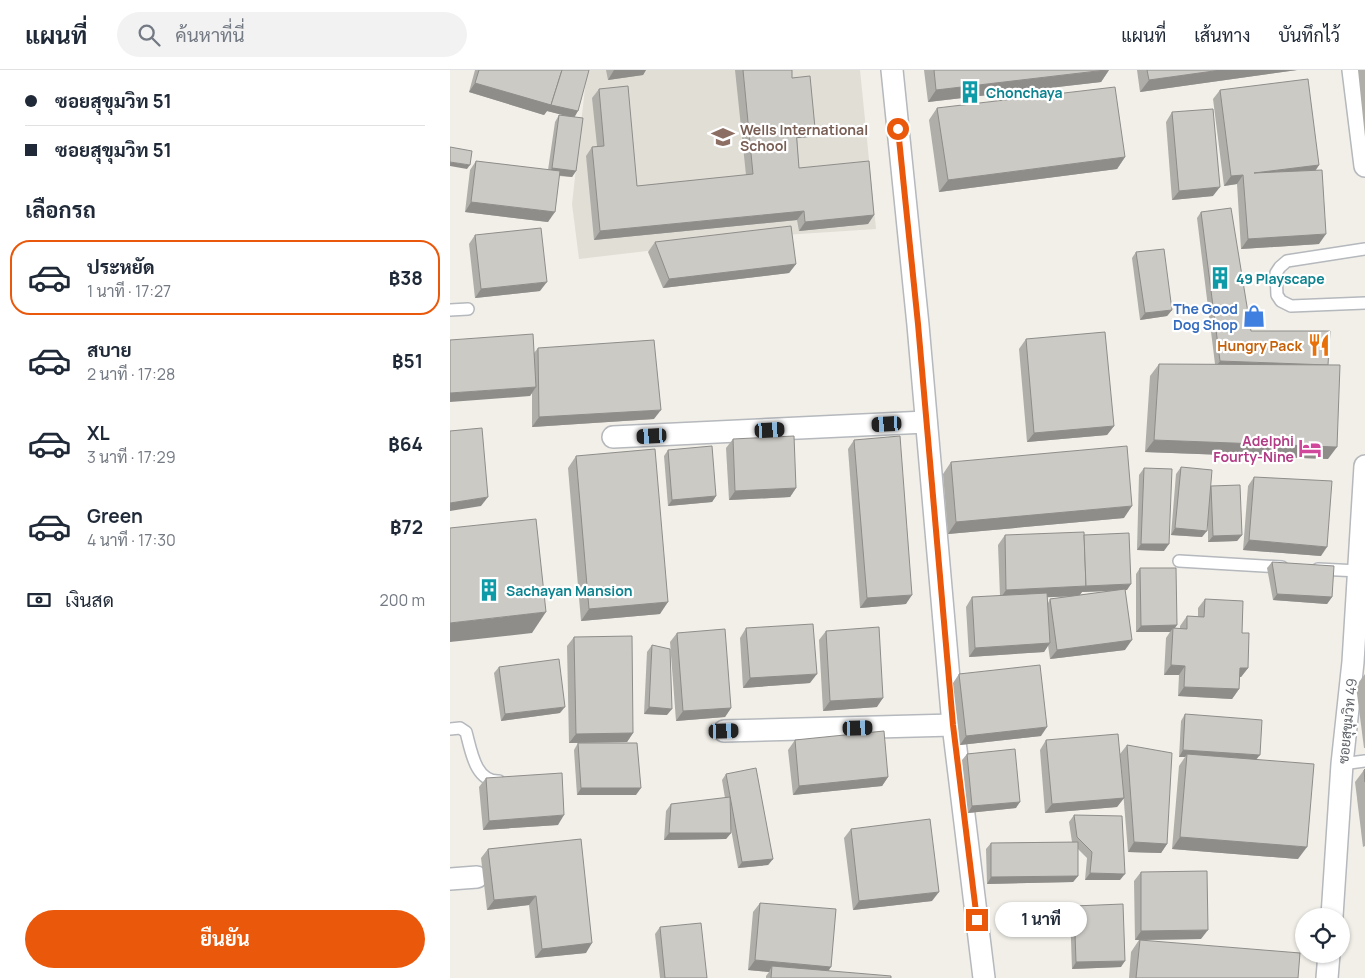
<!DOCTYPE html>
<html lang="th">
<meta charset="utf-8">
<style>
:root{--surface:#fff;--page:#f2f2f3;--text:#1f2937;--muted:#747a83;--line:#e0e1e3;--accent:#ea580c}
body{margin:0;font-family:Manrope,Sarabun,sans-serif;background:var(--page);color:var(--text);height:100vh;display:flex;flex-direction:column;font-size:19px;white-space:nowrap}
*{box-sizing:border-box;margin:0}
p{font-size:16px;color:var(--muted)}
.icon{flex:none;width:28px;height:28px;fill:none;stroke:currentColor;stroke-width:2;stroke-linecap:round;stroke-linejoin:round}
.map{position:relative;flex:1;overflow:hidden}
.details{display:flex;flex-direction:column;background:var(--surface);width:450px}
.details>*{flex:none}
.top-card{display:grid;align-content:center;height:110px;padding:0 25px;background:var(--surface)}
.buttons{position:absolute;left:845px;top:838px;display:grid;gap:10px}
.buttons a{display:grid;place-items:center;width:55px;height:55px;border-radius:50%;background:var(--surface);box-shadow:0 1px 4px #0004;font-size:25px}
.end{position:absolute;width:22px;height:22px;margin:-11px;border:6px solid #ea580c;background:#fff;box-shadow:0 0 0 2px #fff}
.from{border-radius:50%}
.bubble{position:absolute;height:35px;border-radius:18px;background:var(--surface);box-shadow:0 1px 4px #0004;font-size:16px;font-weight:700;line-height:35px;text-align:center}
.car{position:absolute;width:15px;height:30px;margin:-15px -8px;border-radius:6px;box-shadow:0 0 4px 1px #0007;background:linear-gradient(#222 24%,#8ab4d8 0 40%,#222 0 76%,#8ab4d8 0 86%,#222 0)}
.top-card b{display:flex;align-items:center;gap:18px;height:48px;font-size:19px}
.top-card b+b{border-top:1px solid var(--line)}
.top-card i{width:12px;height:12px;background:var(--text)}
ul{padding:0;list-style:none}
li{display:flex;align-items:center;gap:15px;height:75px;margin:0 10px 8px;padding:0 15px;border:2px solid transparent;border-radius:20px}
li div{flex:1}
li b{display:block;font-size:19px}
li em{font-style:normal;font-weight:700}
li.selected{border-color:var(--accent)}
li>.icon{width:45px;height:45px;stroke-width:1.5}
h2{padding:0 25px;font-size:22px;line-height:60px}
.pay{display:flex;align-items:center;gap:12px;height:55px;padding:0 25px;font-size:19px}
.pay p{margin-inline-start:auto}
.button{display:flex;gap:10px;margin-top:auto;padding:10px 25px}
.button a{flex:1;height:58px;border-radius:30px;background:var(--accent);color:#fff;font-size:20px;font-weight:700;line-height:58px;text-align:center}
header{display:flex;align-items:center;gap:30px;box-sizing:border-box;height:70px;padding:0 25px;background:var(--surface);border-bottom:1px solid var(--line)}
header strong{font-size:24px}
nav{display:flex;gap:28px;margin-inline-start:auto;font-size:18px}
.search{width:350px;height:45px;background:var(--page);display:flex;align-items:center;gap:12px;box-sizing:border-box;padding:0 18px;border-radius:28px;color:var(--muted);font-size:19px}
main{display:flex;flex:1;min-height:0}
.map>svg:first-child{display:block}
</style>
<header>
<strong>แผนที่</strong>
<div class="search"><svg class="icon" aria-label="search" viewBox="0 0 24 24"><circle cx="10" cy="10" r="6"/><path d="M15 15l6 6"/></svg>ค้นหาที่นี่</div>
<nav><a>แผนที่</a><a>เส้นทาง</a><a>บันทึกไว้</a></nav>
</header>
<main>
<section class="details">
<div class="top-card">
<b><i class="from"></i>ซอยสุขุมวิท 51</b>
<b><i></i>ซอยสุขุมวิท 51</b>
</div>
<h2>เลือกรถ</h2>
<ul>
<li class="selected"><svg class="icon" aria-label="car" viewBox="0 0 24 24"><path d="M5 17H2v-5l4-1 3-4h7l3 4 3 1v5h-3M9 17h6M6 11h13"/><circle cx="7" cy="17" r="2"/><circle cx="17" cy="17" r="2"/></svg><div><b>ประหยัด</b><p>1 นาที · 17:27</p></div><em>฿38</em></li>
<li><svg class="icon" aria-label="car" viewBox="0 0 24 24"><path d="M5 17H2v-5l4-1 3-4h7l3 4 3 1v5h-3M9 17h6M6 11h13"/><circle cx="7" cy="17" r="2"/><circle cx="17" cy="17" r="2"/></svg><div><b>สบาย</b><p>2 นาที · 17:28</p></div><em>฿51</em></li>
<li><svg class="icon" aria-label="car" viewBox="0 0 24 24"><path d="M5 17H2v-5l4-1 3-4h7l3 4 3 1v5h-3M9 17h6M6 11h13"/><circle cx="7" cy="17" r="2"/><circle cx="17" cy="17" r="2"/></svg><div><b>XL</b><p>3 นาที · 17:29</p></div><em>฿64</em></li>
<li><svg class="icon" aria-label="car" viewBox="0 0 24 24"><path d="M5 17H2v-5l4-1 3-4h7l3 4 3 1v5h-3M9 17h6M6 11h13"/><circle cx="7" cy="17" r="2"/><circle cx="17" cy="17" r="2"/></svg><div><b>Green</b><p>4 นาที · 17:30</p></div><em>฿72</em></li>
</ul>
<div class="pay"><svg class="icon" aria-label="cash" viewBox="0 0 24 24"><path d="M3 7h18v10H3z"/><circle cx="12" cy="12" r="2"/></svg>เงินสด<p>200 m</p></div>
<div class="button"><a>ยืนยัน</a></div>
</section>
<div class="map">
<svg width="915" height="908" viewBox="0 0 915 908">
<rect width="100%" height="100%" fill="#f1efe8"/>
<polygon fill="#e1ded6" points="137,0 410,0 426,159 334,165 129,189 122,134"/>
<g fill="none" stroke-linecap="round" stroke-linejoin="round">
<defs>
<g id="lane">
<polyline points="915,179 837,191 830,197 826,203 827,225 831,231 841,236 915,233"/>
<polyline points="0,240 18,239"/>
<polyline points="729,491 832,497"/>
<polyline points="868,499 909,501"/>
<path d="M0 659 10 658 16 662C21 680 25 712 49 711"/>
<polyline points="892,694 915,691"/>
</g>
<g id="street">
<polyline points="442,0 468,255 503,655 534,908"/>
<polyline points="903,0 915,96"/>
<polyline points="163,367 476,352"/>
<polyline points="274,661 503,655"/>
<polyline points="0,809 27,807"/>
<polyline points="882,846 892,694 903,592 915,396"/>
<polyline points="877,908 879,884"/>
</g>
</defs>
<use href="#lane" stroke="#b5b8bc" stroke-width="14"/>
<use href="#street" stroke="#b5b8bc" stroke-width="24"/>
<use href="#lane" stroke="#fff" stroke-width="11"/>
<use href="#street" stroke="#fff" stroke-width="21"/>
</g>
<g fill="#afaea9" fill-rule="evenodd">
<polygon points="25,0 139,0 124,47 126,101 122,107 109,106 98,152 15,142 20,100 26,91 98,100 105,52 109,45 119,46 97,41 94,45 19,22"/>
<polygon points="156,0 196,0 193,5 158,10"/>
<polygon points="285,0 342,0 342,8 359,67 347,68 349,98 424,145 418,154 349,161 347,150 144,170 136,86 142,77 147,76 142,28 149,19 187,116 296,105"/>
<polygon points="474,0 659,0 651,12 478,32"/>
<polygon points="687,0 847,0 690,22"/>
<polygon points="908,0 915,0 915,67"/>
<polygon points="770,20 869,95 866,100 869,174 791,179 787,114 774,116 763,29"/>
<polygon points="487,38 675,87 667,99 489,122 479,50"/>
<polygon points="722,42 763,126 722,130 716,52"/>
<polygon points="751,142 801,261 878,295 878,389 695,382 700,306 709,294 765,294 747,148"/>
<polygon points="25,165 90,221 25,228 19,174"/>
<polygon points="205,172 346,194 339,203 213,218 198,182"/>
<polygon points="686,182 722,240 717,246 690,250 682,188"/>
<polygon points="576,269 664,356 657,365 577,372 569,279"/>
<polygon points="88,278 204,349 82,357 82,323 80,326 84,283"/>
<polygon points="283,369 346,418 340,427 279,430 276,378"/>
<polygon points="404,370 456,534 410,538 398,379"/>
<polygon points="218,380 266,426 262,432 218,436 214,386"/>
<polygon points="126,386 210,544 131,551 118,398"/>
<polygon points="501,392 674,448 498,464 493,404"/>
<polygon points="731,397 761,417 761,416 792,465 787,471 758,472 758,452 752,467 721,465 726,404"/>
<polygon points="694,398 714,481 687,480 689,405"/>
<polygon points="804,407 871,486 793,480 798,416"/>
<path d="M555 465H634L677 520H675V580L600 589 598 575 594 582 519 587 516 537 522 527 550 526 548 475ZM662 521 629 525 632 522ZM622 526 600 529 598 533 597 527Z"/>
<polygon points="822,492 882,527 877,534 823,530 817,498"/>
<polygon points="690,498 725,558 730,559 730,556 737,546 748,547 748,538 755,529 792,563 798,598 791,607 789,607 789,619 782,629 728,626 729,605 714,605 716,568 720,562 686,562 686,504"/>
<polygon points="296,558 360,613 293,618 290,568"/>
<polygon points="376,561 427,637 373,641 369,570"/>
<polygon points="227,563 281,638 275,647 226,651 220,572"/>
<polygon points="124,567 183,663 177,672 119,673 117,576"/>
<polygon points="202,575 217,645 194,644 197,582"/>
<polygon points="49,597 110,643 51,651 44,603"/>
<polygon points="509,604 591,666 510,675 503,613"/>
<polygon points="915,604 915,678 914,678 906,616"/>
<polygon points="735,644 807,690 848,789 722,779 729,696 735,687 729,687 731,651"/>
<polygon points="345,670 438,707 432,716 343,725 338,680"/>
<polygon points="596,670 674,728 667,737 595,743 590,680"/>
<polygon points="128,673 186,725 127,725 124,680"/>
<polygon points="677,675 717,774 711,783 678,782 670,684"/>
<polygon points="517,684 566,738 518,743 512,690"/>
<polygon points="915,699 915,776 913,777 905,712 914,700"/>
<polygon points="276,704 323,789 318,795 288,798 281,759 281,763 276,769 214,770 216,741 221,734 275,728 272,710"/>
<polygon points="36,708 108,755 33,760 29,717"/>
<polygon points="624,745 670,810 635,810 637,788 628,779 628,806 623,812 537,814 536,779 541,773 622,772 619,752"/>
<polygon points="401,759 482,831 403,840 394,768"/>
<polygon points="131,769 136,883 85,888 79,835 37,840 31,788 38,779"/>
<polygon points="691,802 751,869 694,870 848,908 679,908 681,882 689,870 685,870 684,811"/>
<polygon points="310,833 379,901 441,908 316,908 316,906 319,902 298,900 303,842"/>
<polygon points="624,836 671,897 622,899 620,842"/>
<polygon points="210,857 257,908 210,908 205,864"/>
</g>
<g fill="#8f8d8a">
<polygon points="164,0 196,0 193,5 158,10"/>
<polygon points="659,0 651,12 478,32 486,20"/>
<polygon points="771,0 847,0 690,22 699,10"/>
<polygon points="25,13 128,41 124,48 97,41 94,45 19,22"/>
<polygon points="365,58 359,67 339,69 346,59"/>
<polygon points="675,87 667,99 489,122 498,110"/>
<polygon points="0,92 20,95 17,99 0,96"/>
<polygon points="869,95 862,105 804,103"/>
<polygon points="102,98 126,101 122,107 98,104"/>
<polygon points="793,105 787,114 774,116 781,106"/>
<polygon points="770,117 763,126 722,130 729,121"/>
<polygon points="21,132 105,142 98,152 15,142"/>
<polygon points="354,141 347,150 144,170 150,161"/>
<polygon points="424,145 418,154 349,161 355,152"/>
<polygon points="876,164 869,174 791,179 798,169"/>
<polygon points="346,194 339,203 213,218 219,209"/>
<polygon points="97,212 90,221 25,228 31,219"/>
<polygon points="722,240 717,246 690,250 695,243"/>
<polygon points="770,291 878,295 765,298"/>
<polygon points="86,317 80,326 0,332 0,323"/>
<polygon points="211,340 204,349 82,357 89,347"/>
<polygon points="664,356 657,365 577,372 584,363"/>
<polygon points="704,370 887,377 878,389 695,382"/>
<polygon points="346,418 340,427 279,430 285,421"/>
<polygon points="266,426 262,432 218,436 222,430"/>
<polygon points="38,427 31,436 0,441 0,433"/>
<polygon points="682,436 674,448 498,464 506,452"/>
<polygon points="725,458 757,461 752,467 721,465"/>
<polygon points="792,465 787,471 758,472 763,466"/>
<polygon points="799,470 877,477 871,486 793,480"/>
<polygon points="691,474 719,474 714,481 687,480"/>
<polygon points="681,514 677,520 632,522 629,526 550,529 556,520"/>
<polygon points="827,524 882,527 877,534 823,530"/>
<polygon points="462,525 456,534 410,538 417,528"/>
<polygon points="218,532 210,544 131,551 139,539"/>
<polygon points="96,542 82,563 0,572 0,553"/>
<polygon points="727,555 723,561 723,558 720,562 686,562 691,556"/>
<polygon points="682,570 675,580 600,589 607,580"/>
<polygon points="600,573 594,582 519,587 525,578"/>
<polygon points="721,595 735,596 729,605 714,605"/>
<polygon points="790,598 798,598 791,607 783,607"/>
<polygon points="367,604 360,613 293,618 300,608"/>
<polygon points="734,617 789,619 782,629 728,626"/>
<polygon points="433,628 427,637 373,641 380,631"/>
<polygon points="115,637 110,643 51,651 55,644"/>
<polygon points="199,637 222,639 217,645 194,644"/>
<polygon points="281,638 275,647 226,651 233,641"/>
<polygon points="597,657 591,666 510,675 516,666"/>
<polygon points="183,663 177,672 119,673 126,664"/>
<polygon points="733,680 810,685 805,691 737,684 735,687 729,687"/>
<polygon points="438,707 432,716 343,725 349,716"/>
<polygon points="131,718 191,718 186,725 127,725"/>
<polygon points="674,728 667,737 595,743 602,734"/>
<polygon points="570,732 566,738 518,743 522,736"/>
<polygon points="114,745 108,755 33,760 39,751"/>
<polygon points="219,763 281,763 276,769 214,770"/>
<polygon points="730,767 857,777 848,789 722,779"/>
<polygon points="684,772 717,774 711,783 678,782"/>
<polygon points="323,789 318,795 288,798 292,792"/>
<polygon points="640,803 675,804 670,810 635,810"/>
<polygon points="628,806 623,812 537,814 541,807"/>
<polygon points="489,822 482,831 403,840 409,831"/>
<polygon points="86,826 79,835 37,840 44,830"/>
<polygon points="758,860 751,869 685,870 691,861"/>
<polygon points="142,873 136,883 85,888 92,879"/>
<polygon points="305,890 381,897 375,906 322,896 319,902 298,900"/>
<polygon points="675,891 671,897 622,899 626,892"/>
</g>
<g fill="#cccac5" stroke="#8f8d8a">
<polygon points="29,0 112,0 101,35 25,13"/>
<polygon points="112,0 139,0 128,41 101,35"/>
<polygon points="293,0 342,0 342,8 360,6 365,58 346,59 349,98 419,91 424,145 355,152 354,141 150,161 142,77 154,76 149,19 178,16 187,116 303,104"/>
<polygon points="484,0 656,0 486,20"/>
<polygon points="697,0 771,0 699,10"/>
<polygon points="858,9 869,95 804,103 872,100 876,164 798,169 793,105 781,106 770,20"/>
<polygon points="665,17 675,87 498,110 487,38"/>
<polygon points="763,39 770,117 729,121 722,42"/>
<polygon points="109,45 133,48 126,101 102,98"/>
<polygon points="0,77 22,81 20,95 0,92"/>
<polygon points="26,91 110,101 105,142 21,132"/>
<polygon points="781,138 801,261 880,261 878,295 770,291 751,142"/>
<polygon points="341,156 346,194 219,209 205,172"/>
<polygon points="91,158 97,212 31,219 25,165"/>
<polygon points="714,179 722,240 695,243 686,182"/>
<polygon points="655,262 664,356 584,363 576,269"/>
<polygon points="83,264 86,317 0,323 0,270"/>
<polygon points="204,270 211,340 89,347 88,278"/>
<polygon points="709,294 890,295 887,377 704,370"/>
<polygon points="32,358 38,427 0,433 0,361"/>
<polygon points="344,366 346,418 285,421 283,369"/>
<polygon points="450,366 462,525 417,528 404,370"/>
<polygon points="262,376 266,426 222,430 218,380"/>
<polygon points="677,376 682,436 506,452 501,392"/>
<polygon points="205,379 218,532 139,539 126,386"/>
<polygon points="731,397 762,400 757,461 725,458"/>
<polygon points="694,398 722,399 719,474 691,474"/>
<polygon points="804,407 882,411 877,477 799,470"/>
<polygon points="790,415 792,465 763,466 761,416"/>
<polygon points="86,449 96,542 0,553 0,458"/>
<polygon points="634,462 636,516 556,520 555,465"/>
<polygon points="679,463 681,514 636,516 634,465"/>
<polygon points="822,492 884,496 882,527 827,524"/>
<polygon points="690,498 726,498 727,555 691,556"/>
<polygon points="675,519 682,570 607,580 600,529"/>
<polygon points="597,523 600,573 525,578 522,527"/>
<polygon points="755,529 793,531 792,563 799,563 798,598 790,598 789,619 734,617 735,596 721,595 723,558 737,559 737,546 754,547"/>
<polygon points="363,554 367,604 300,608 296,558"/>
<polygon points="429,557 433,628 380,631 376,561"/>
<polygon points="275,559 281,638 233,641 227,563"/>
<polygon points="182,566 183,663 126,664 124,567"/>
<polygon points="202,575 220,579 222,639 199,637"/>
<polygon points="109,589 115,637 55,644 49,597"/>
<polygon points="590,595 597,657 516,666 509,604"/>
<polygon points="735,644 812,650 810,685 733,680"/>
<polygon points="434,661 438,707 349,716 345,670"/>
<polygon points="668,664 674,728 602,734 596,670"/>
<polygon points="128,673 187,673 191,718 131,718"/>
<polygon points="677,675 722,683 717,774 684,772"/>
<polygon points="565,679 570,732 522,736 517,684"/>
<polygon points="737,684 864,694 857,777 730,767"/>
<polygon points="306,698 323,789 292,792 276,704"/>
<polygon points="915,699 915,712 914,700"/>
<polygon points="112,703 114,745 39,751 36,708"/>
<polygon points="280,727 281,763 219,763 221,734"/>
<polygon points="624,745 672,746 675,804 640,803 642,782 627,767"/>
<polygon points="480,749 489,822 409,831 401,759"/>
<polygon points="131,769 142,873 92,879 86,826 44,830 38,779"/>
<polygon points="628,772 628,806 541,807 541,773"/>
<polygon points="757,801 758,860 691,861 691,802"/>
<polygon points="310,833 386,839 381,897 305,890"/>
<polygon points="673,834 675,891 626,892 624,836"/>
<polygon points="251,853 257,908 215,908 210,857"/>
<polygon points="690,870 850,883 848,908 686,908"/>
<polygon points="322,896 441,906 441,908 321,908"/>
</g>
<g fill="none" stroke-linecap="round" stroke-linejoin="round">
<polyline stroke="#ea580c" stroke-width="6" points="448,59 468,254 503,655 527,850"/>
</g>
<defs>
<symbol id="building-bare" viewBox="-9 -9 18 18"><path d="M-4-6H4V6H1V3H-1V6H-4ZM-2.5-4.3h1.7v1.8h-1.7ZM.8-4.3h1.7v1.8H.8ZM-2.5-1h1.7V.8h-1.7ZM.8-1h1.7V.8H.8Z" fill="#0f9aa8" stroke="#fff" stroke-width="2.5" paint-order="stroke"/></symbol>
<symbol id="school-bare" viewBox="-9 -9 18 18"><path d="M0-5L7-2L0 1L-7-2ZM-4 1L0 2.5L4 1V4Q0 6-4 4Z" fill="#8d6e63" stroke="#fff" stroke-width="2.5" paint-order="stroke"/></symbol>
<symbol id="shop-bare" viewBox="-9 -9 18 18"><path d="M-5-2.5h2.3a2.7 3.5 0 0 1 5.4 0H5L5.5 6h-11ZM-1.5-2.5h3a1.5 2.3 0 0 0-3 0Z" fill="#3f7fe0" stroke="#fff" stroke-width="2.5" paint-order="stroke"/></symbol>
<symbol id="restaurant-bare" viewBox="-9 -9 18 18"><path d="M-5-6h1v4h1v-4h1v4h1v-4h1v5L-1.5 .5V6h-2V.5L-5-1ZM5-6V6H3V1.5H1.5Q1.5-4 5-6Z" fill="#e8710a" stroke="#fff" stroke-width="2.5" paint-order="stroke"/></symbol>
<symbol id="hotel-bare" viewBox="-9 -9 18 18"><path d="M-6-4.5h1.5V1H6V5H4.5V3h-9V5H-6ZM-4 0a1.8 1.8 0 1 1 3.6 0ZM.5 0V-2.5h3Q6-2.5 6 0Z" fill="#d1479c" stroke="#fff" stroke-width="2.5" paint-order="stroke"/></symbol>
</defs>
<g fill-rule="evenodd">
<use href="#building-bare" x="504" y="6" width="32" height="32"/>
<use href="#school-bare" x="257" y="51" width="32" height="32"/>
<use href="#building-bare" x="754" y="192" width="32" height="32"/>
<use href="#shop-bare" x="788" y="230" width="32" height="32"/>
<use href="#restaurant-bare" x="853" y="259" width="32" height="32"/>
<use href="#hotel-bare" x="844" y="362" width="32" height="32"/>
<use href="#building-bare" x="23" y="504" width="32" height="32"/>
</g>
<g text-anchor="middle" dominant-baseline="central" stroke-width="4.5" stroke-linejoin="round" paint-order="stroke">
<g font-size="14" font-weight="bold" fill="#0d838f" stroke="#fff" text-anchor="start">
<text x="536" y="22">Chonchaya</text>
<text x="786" y="208">49 Playscape</text>
<text x="56" y="520">Sachayan Mansion</text>
</g>
<g font-size="14" font-weight="bold" fill="#785e54" stroke="#fff" text-anchor="start">
<text x="290" y="59">Wells International<tspan x="290" dy="16">School</tspan></text>
</g>
<g font-size="14" font-weight="bold" fill="#366cbe" stroke="#fff" text-anchor="end">
<text x="788" y="238">The Good<tspan x="788" dy="16">Dog Shop</tspan></text>
</g>
<g font-size="14" font-weight="bold" fill="#c56008" stroke="#fff" text-anchor="end">
<text x="852" y="275">Hungry Pack</text>
</g>
<g font-size="14" font-weight="bold" fill="#b23c85" stroke="#fff" text-anchor="end">
<text x="844" y="370">Adelphi<tspan x="844" dy="16">Fourty-Nine</tspan></text>
</g>
<g font-size="14" fill="#5f6368" stroke="#fff">
<text transform="translate(897 651) rotate(-84)">ซอยสุขุมวิท 49</text>
</g>
</g>
</svg>
<div class="buttons">
<a><svg class="icon" aria-label="locate" viewBox="0 0 24 24"><circle cx="12" cy="12" r="6"/><path d="M12 2v4M12 18v4M2 12h4M18 12h4"/></svg></a>
</div>
<i class="end from" style="left:448px;top:59px"></i>
<i class="end" style="left:527px;top:850px"></i>
<div class="bubble" style="left:545px;top:832px;width:92px">1 นาที</div>
<i class="car" style="left:437px;top:354px;rotate:267deg"></i>
<i class="car" style="left:320px;top:360px;rotate:87deg"></i>
<i class="car" style="left:202px;top:366px;rotate:267deg"></i>
<i class="car" style="left:408px;top:658px;rotate:88deg"></i>
<i class="car" style="left:274px;top:661px;rotate:88deg"></i>
</div>
</main>
